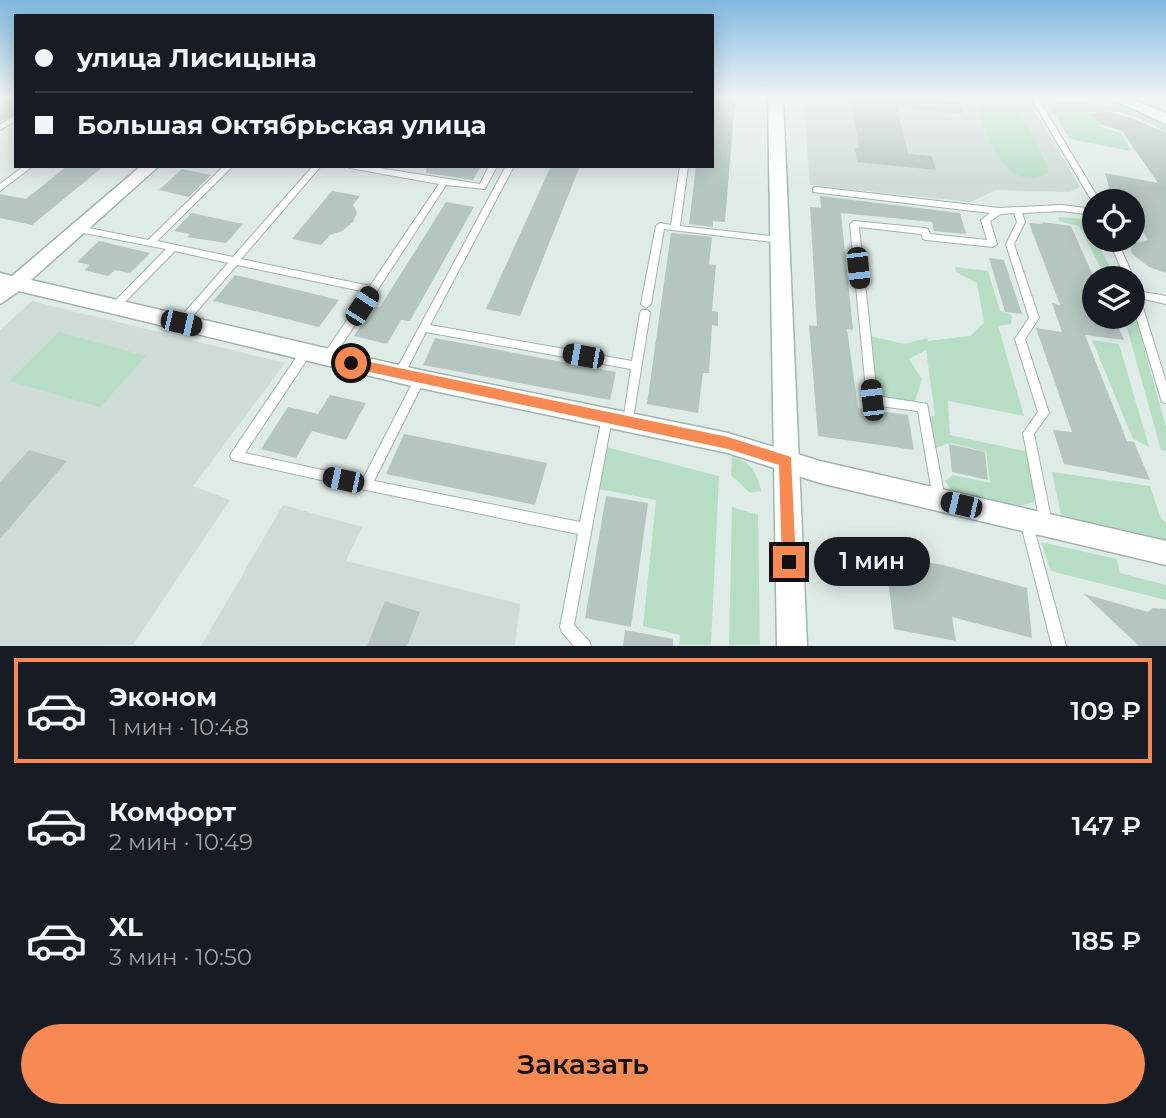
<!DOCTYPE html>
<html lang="ru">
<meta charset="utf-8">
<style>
:root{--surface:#171b24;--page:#20242c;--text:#f1f3f6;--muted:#9ea1a6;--line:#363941;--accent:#f78a52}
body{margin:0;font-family:Montserrat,sans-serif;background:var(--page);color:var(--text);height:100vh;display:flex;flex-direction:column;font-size:26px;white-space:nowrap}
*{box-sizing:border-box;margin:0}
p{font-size:23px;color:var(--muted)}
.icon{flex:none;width:38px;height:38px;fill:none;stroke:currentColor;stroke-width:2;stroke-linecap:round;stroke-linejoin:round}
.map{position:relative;height:646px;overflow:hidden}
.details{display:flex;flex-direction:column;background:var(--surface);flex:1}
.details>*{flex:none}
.banner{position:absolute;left:14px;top:14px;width:700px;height:154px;border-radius:0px;box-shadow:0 4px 18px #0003;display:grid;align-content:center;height:154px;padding:0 21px;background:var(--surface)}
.tools{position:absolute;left:1082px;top:189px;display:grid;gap:14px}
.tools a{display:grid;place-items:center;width:63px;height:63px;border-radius:50%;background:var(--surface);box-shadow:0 4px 18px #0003;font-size:35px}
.end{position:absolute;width:32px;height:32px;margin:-16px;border:9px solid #f78a52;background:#111;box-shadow:0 0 0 4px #111}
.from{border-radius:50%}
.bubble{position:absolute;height:49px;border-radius:24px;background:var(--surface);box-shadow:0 4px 18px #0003;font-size:23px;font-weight:600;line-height:49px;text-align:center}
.car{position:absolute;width:21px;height:42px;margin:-21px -10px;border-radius:9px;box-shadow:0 0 5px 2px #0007;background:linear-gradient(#222 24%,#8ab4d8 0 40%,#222 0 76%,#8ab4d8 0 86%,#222 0)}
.banner b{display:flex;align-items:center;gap:24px;height:66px;font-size:26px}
.banner b+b{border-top:2px solid var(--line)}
.banner i{width:18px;height:18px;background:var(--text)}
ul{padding:12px 0 0;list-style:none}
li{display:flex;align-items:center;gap:21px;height:105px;margin:0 14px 10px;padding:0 7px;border:4px solid transparent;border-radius:0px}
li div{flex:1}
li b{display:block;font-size:26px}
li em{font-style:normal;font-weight:600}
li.active{border-color:var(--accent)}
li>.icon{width:63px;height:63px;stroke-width:1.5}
.primary-button{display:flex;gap:14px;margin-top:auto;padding:14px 21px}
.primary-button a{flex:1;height:80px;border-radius:42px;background:var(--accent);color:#111;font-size:28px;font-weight:600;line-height:80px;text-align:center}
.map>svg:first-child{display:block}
</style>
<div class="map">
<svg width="1166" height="646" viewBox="0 0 1166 646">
<rect width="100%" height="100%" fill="#dfebe7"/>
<g fill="#cedbd6">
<polygon points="803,98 1028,99 1080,187 1070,192 995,190 971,202 810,185"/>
<polygon points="32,301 285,363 193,486 230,500 133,645 0,646 0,330"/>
<polygon points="283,505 362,527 346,561 520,604 515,645 201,646"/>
</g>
<g fill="#b7dec5">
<path d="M1044 98 1110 105 1122 104 1166 122V132C1145 121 1117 106 1094 112L1092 117 1102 127 1121 133 1131 151 1070 139Z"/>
<path d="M994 103C1028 109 1033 139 1048 167L1047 174C1004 192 991 141 978 111L979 106Z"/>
<polygon points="1058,217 1084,219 1116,278 1106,278 1079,226 1059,221"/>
<polygon points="955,267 988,271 1000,311 1012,315 1011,324 998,326 1024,416 948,401 950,435 1029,452 1036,496 1033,503 1018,506 951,490 945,481 953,475 990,483 986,452 951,443 935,448 928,416 935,416 926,350 909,359 922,379 915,401 906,403 874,398 870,336 905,344 927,338 928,341 970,336 984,323 977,283 956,272"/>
<polygon points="1124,317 1136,318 1166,427 1166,451 1161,450"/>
<polygon points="59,332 146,356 100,407 9,381"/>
<polygon points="1092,340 1119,344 1149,447 1133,439"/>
<polygon points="606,447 719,476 711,645 679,645 680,635 643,626 656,500 599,489"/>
<path d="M732 456C751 462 757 473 761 491L750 493 731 475Z"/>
<polygon points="1052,472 1150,486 1161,519 1166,522 1166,541 1061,515"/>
<polygon points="732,507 758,515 760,645 729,645"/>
<polygon points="1041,542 1117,559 1120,573 1166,585 1166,600 1051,571"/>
</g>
<g fill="#b5c6c0">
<polygon points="11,98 16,98 16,113 0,122 0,106"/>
<polygon points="712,98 735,98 725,222 713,221 713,227 689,224 696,166 712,166"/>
<polygon points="851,98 921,98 959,102 963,114 897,108 908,154 932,156 936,170 857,162 855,148 859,148"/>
<polygon points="1105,111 1132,118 1166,133 1166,273 1149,267 1132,254 1131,249 1134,243 1148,240 1132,213 1132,201 1112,199 1105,173 1158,183 1122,131 1100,124 1090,114"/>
<polygon points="67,166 104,166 32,225 0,218 0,194 26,199"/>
<polygon points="427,166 481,166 473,180 426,173"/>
<polygon points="551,166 580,166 520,316 486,309"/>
<polygon points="182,169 211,175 189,197 159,190"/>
<polygon points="332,191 360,196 353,205 357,212 353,222 342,231 330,235 321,245 292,239"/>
<polygon points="820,196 960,213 966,234 934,231 932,222 841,213 853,330 847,329 858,408 908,415 914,450 818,436 809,325 817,326 810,207 821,208"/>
<polygon points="446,202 474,207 410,321 401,320 387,344 354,336 372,307 380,307"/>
<polygon points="192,213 243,224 226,243 187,237 190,234 174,231"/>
<polygon points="1042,222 1071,226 1094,278 1094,317 1114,317 1124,340 1085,335 1127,441 1134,442 1150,480 1064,464 1053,430 1072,432 1036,328 1062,332 1052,303 1060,305 1029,223 1043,224"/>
<polygon points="671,233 712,237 709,264 716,265 712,311 718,312 718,326 712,325 709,373 703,373 698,413 647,404"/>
<polygon points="99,241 150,253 130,273 115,270 108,276 84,270 90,265 77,262"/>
<polygon points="989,258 1004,260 1022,314 1005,312"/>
<polygon points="235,275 339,300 319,327 213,301"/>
<polygon points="435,338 616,372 610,400 423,365"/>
<polygon points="330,395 366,403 346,440 312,431 296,458 261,449 288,407 318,414"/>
<polygon points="404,434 547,463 535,505 386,474"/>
<polygon points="949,444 985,452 988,480 952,472"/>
<polygon points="29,450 67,461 0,539 0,482"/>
<polygon points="606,496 648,503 631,627 585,618"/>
<polygon points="885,555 943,565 1027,588 1032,638 952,617 956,641 894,629"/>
<polygon points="1084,594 1148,612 1153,608 1166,609 1166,646 1139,646"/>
<polygon points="385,601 420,612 407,646 367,646"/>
<polygon points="625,630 673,639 673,646 623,646"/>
</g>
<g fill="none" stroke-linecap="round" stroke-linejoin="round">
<defs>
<g id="service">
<polygon points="1031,98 1038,98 1100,201 1094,201 1093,203"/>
<polygon points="13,116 16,116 16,121 0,130 0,125"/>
<polygon points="24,166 33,166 0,191 0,184"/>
<polygon points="224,166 233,166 157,241 233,257 313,166 321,166 241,259 370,286 439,184 350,168 346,166 366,166 480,184 489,166 497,166 485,189 446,185 332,360 324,360 323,357 324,354 366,292 237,265 184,326 178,326 176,323 178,320 228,263 175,251 117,310 111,310 109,307 166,249 79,232 75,229 76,227 79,226 148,240"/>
<polygon points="506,166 514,166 430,325 632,361 640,313 642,310 648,310 650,313 632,425 628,427 624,425 623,422 631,369 426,332 403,377 399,378 395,377 394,374"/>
<polygon points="680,166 688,166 680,226 780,237 784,240 780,243 664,229 651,304 646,308 641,304 656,226 660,223 671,225"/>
<polygon points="816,187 999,208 1061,205 1094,209 1094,215 1061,211 1022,213 1025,222 1014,244 1039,318 1025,339 1049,413 1034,434 1052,523 1050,527 1046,529 1042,527 1040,523 1023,433 1038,412 1015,339 1029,318 1006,244 1017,222 1014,213 1001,214 990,221 997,244 993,247 926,240 923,239 921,234 859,227 877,396 927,404 945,499 943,503 939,505 935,503 933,499 918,411 872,405 868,403 867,400 850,224 854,221 925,228 928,229 930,234 987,240 981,220 990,213 813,192 813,188"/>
<polygon points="1109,240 1117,240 1134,278 1132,280 1132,278 1125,278"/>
<polygon points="1132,284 1135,285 1138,291 1166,296 1166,304 1140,298 1166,382 1166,403 1162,402 1161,399 1132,303"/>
<polygon points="306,348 310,349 311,352 310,355 245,453 363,479 416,376 420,375 424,376 425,379 374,481 580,522 602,418 603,415 607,413 611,415 612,418 574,625 589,641 591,646 574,646 562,632 560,627 578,534 366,490 232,460 230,456 232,452 302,349"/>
<polygon points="1026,515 1030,517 1032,521 1066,646 1052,646 1020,521 1022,517"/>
</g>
<polygon id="minor" points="141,166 159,166 31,280 420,370 728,433 820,461 1166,541 1166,565 820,483 728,453 420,388 19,291 0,304 0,273 12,276"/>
<g id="secondary">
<polygon points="768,98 783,98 807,646 777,646"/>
<polygon points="1109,98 1129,98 1166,113 1166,124"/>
</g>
</defs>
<use href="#service" stroke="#a2b3af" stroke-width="2"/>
<use href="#minor" stroke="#a2b3af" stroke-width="3"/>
<use href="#secondary" stroke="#9eb7b1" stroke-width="3"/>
<use href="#service" fill="#fff" fill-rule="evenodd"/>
<use href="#minor" fill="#fff" fill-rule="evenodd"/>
<use href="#secondary" fill="#fff" fill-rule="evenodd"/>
</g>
<linearGradient id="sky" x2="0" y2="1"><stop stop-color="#80b8e0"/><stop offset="0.52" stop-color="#f1f6f4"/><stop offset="1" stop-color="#f1f6f4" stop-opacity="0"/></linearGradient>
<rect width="1166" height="188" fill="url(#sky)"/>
<polygon fill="#f78a52" points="351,358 728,437 791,457 796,562 794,567 789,570 784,567 782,562 779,465 728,449 351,368 345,363"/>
</svg>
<div class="tools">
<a><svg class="icon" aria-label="locate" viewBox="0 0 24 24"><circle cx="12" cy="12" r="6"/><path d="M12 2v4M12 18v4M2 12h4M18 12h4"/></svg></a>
<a><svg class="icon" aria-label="layers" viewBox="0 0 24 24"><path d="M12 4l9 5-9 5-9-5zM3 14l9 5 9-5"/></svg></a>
</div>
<i class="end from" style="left:351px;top:363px"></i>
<i class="end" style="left:789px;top:562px"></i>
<div class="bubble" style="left:814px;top:537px;width:116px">1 мин</div>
<i class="car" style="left:858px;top:268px;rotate:174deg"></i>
<i class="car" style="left:362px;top:306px;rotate:33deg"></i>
<i class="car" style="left:181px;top:323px;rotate:103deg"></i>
<i class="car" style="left:583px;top:356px;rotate:280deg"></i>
<i class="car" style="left:872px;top:400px;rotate:354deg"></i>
<i class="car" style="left:343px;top:480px;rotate:282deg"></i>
<i class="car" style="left:961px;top:505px;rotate:283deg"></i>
<div class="banner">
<b><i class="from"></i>улица Лисицына</b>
<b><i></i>Большая Октябрьская улица</b>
</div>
</div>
<section class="details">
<ul>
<li class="active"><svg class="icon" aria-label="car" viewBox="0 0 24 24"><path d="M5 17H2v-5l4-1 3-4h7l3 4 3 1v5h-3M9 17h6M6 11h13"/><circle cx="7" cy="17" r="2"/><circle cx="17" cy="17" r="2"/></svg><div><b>Эконом</b><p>1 мин · 10:48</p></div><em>109 ₽</em></li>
<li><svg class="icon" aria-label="car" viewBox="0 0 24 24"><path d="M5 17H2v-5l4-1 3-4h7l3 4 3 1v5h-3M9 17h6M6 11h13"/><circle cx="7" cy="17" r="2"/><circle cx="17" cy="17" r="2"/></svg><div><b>Комфорт</b><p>2 мин · 10:49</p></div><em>147 ₽</em></li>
<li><svg class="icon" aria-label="car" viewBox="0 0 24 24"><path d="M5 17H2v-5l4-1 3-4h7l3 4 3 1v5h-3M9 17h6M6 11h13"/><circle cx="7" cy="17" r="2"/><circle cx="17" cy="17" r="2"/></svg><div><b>XL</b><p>3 мин · 10:50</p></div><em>185 ₽</em></li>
</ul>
<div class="primary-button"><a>Заказать</a></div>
</section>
